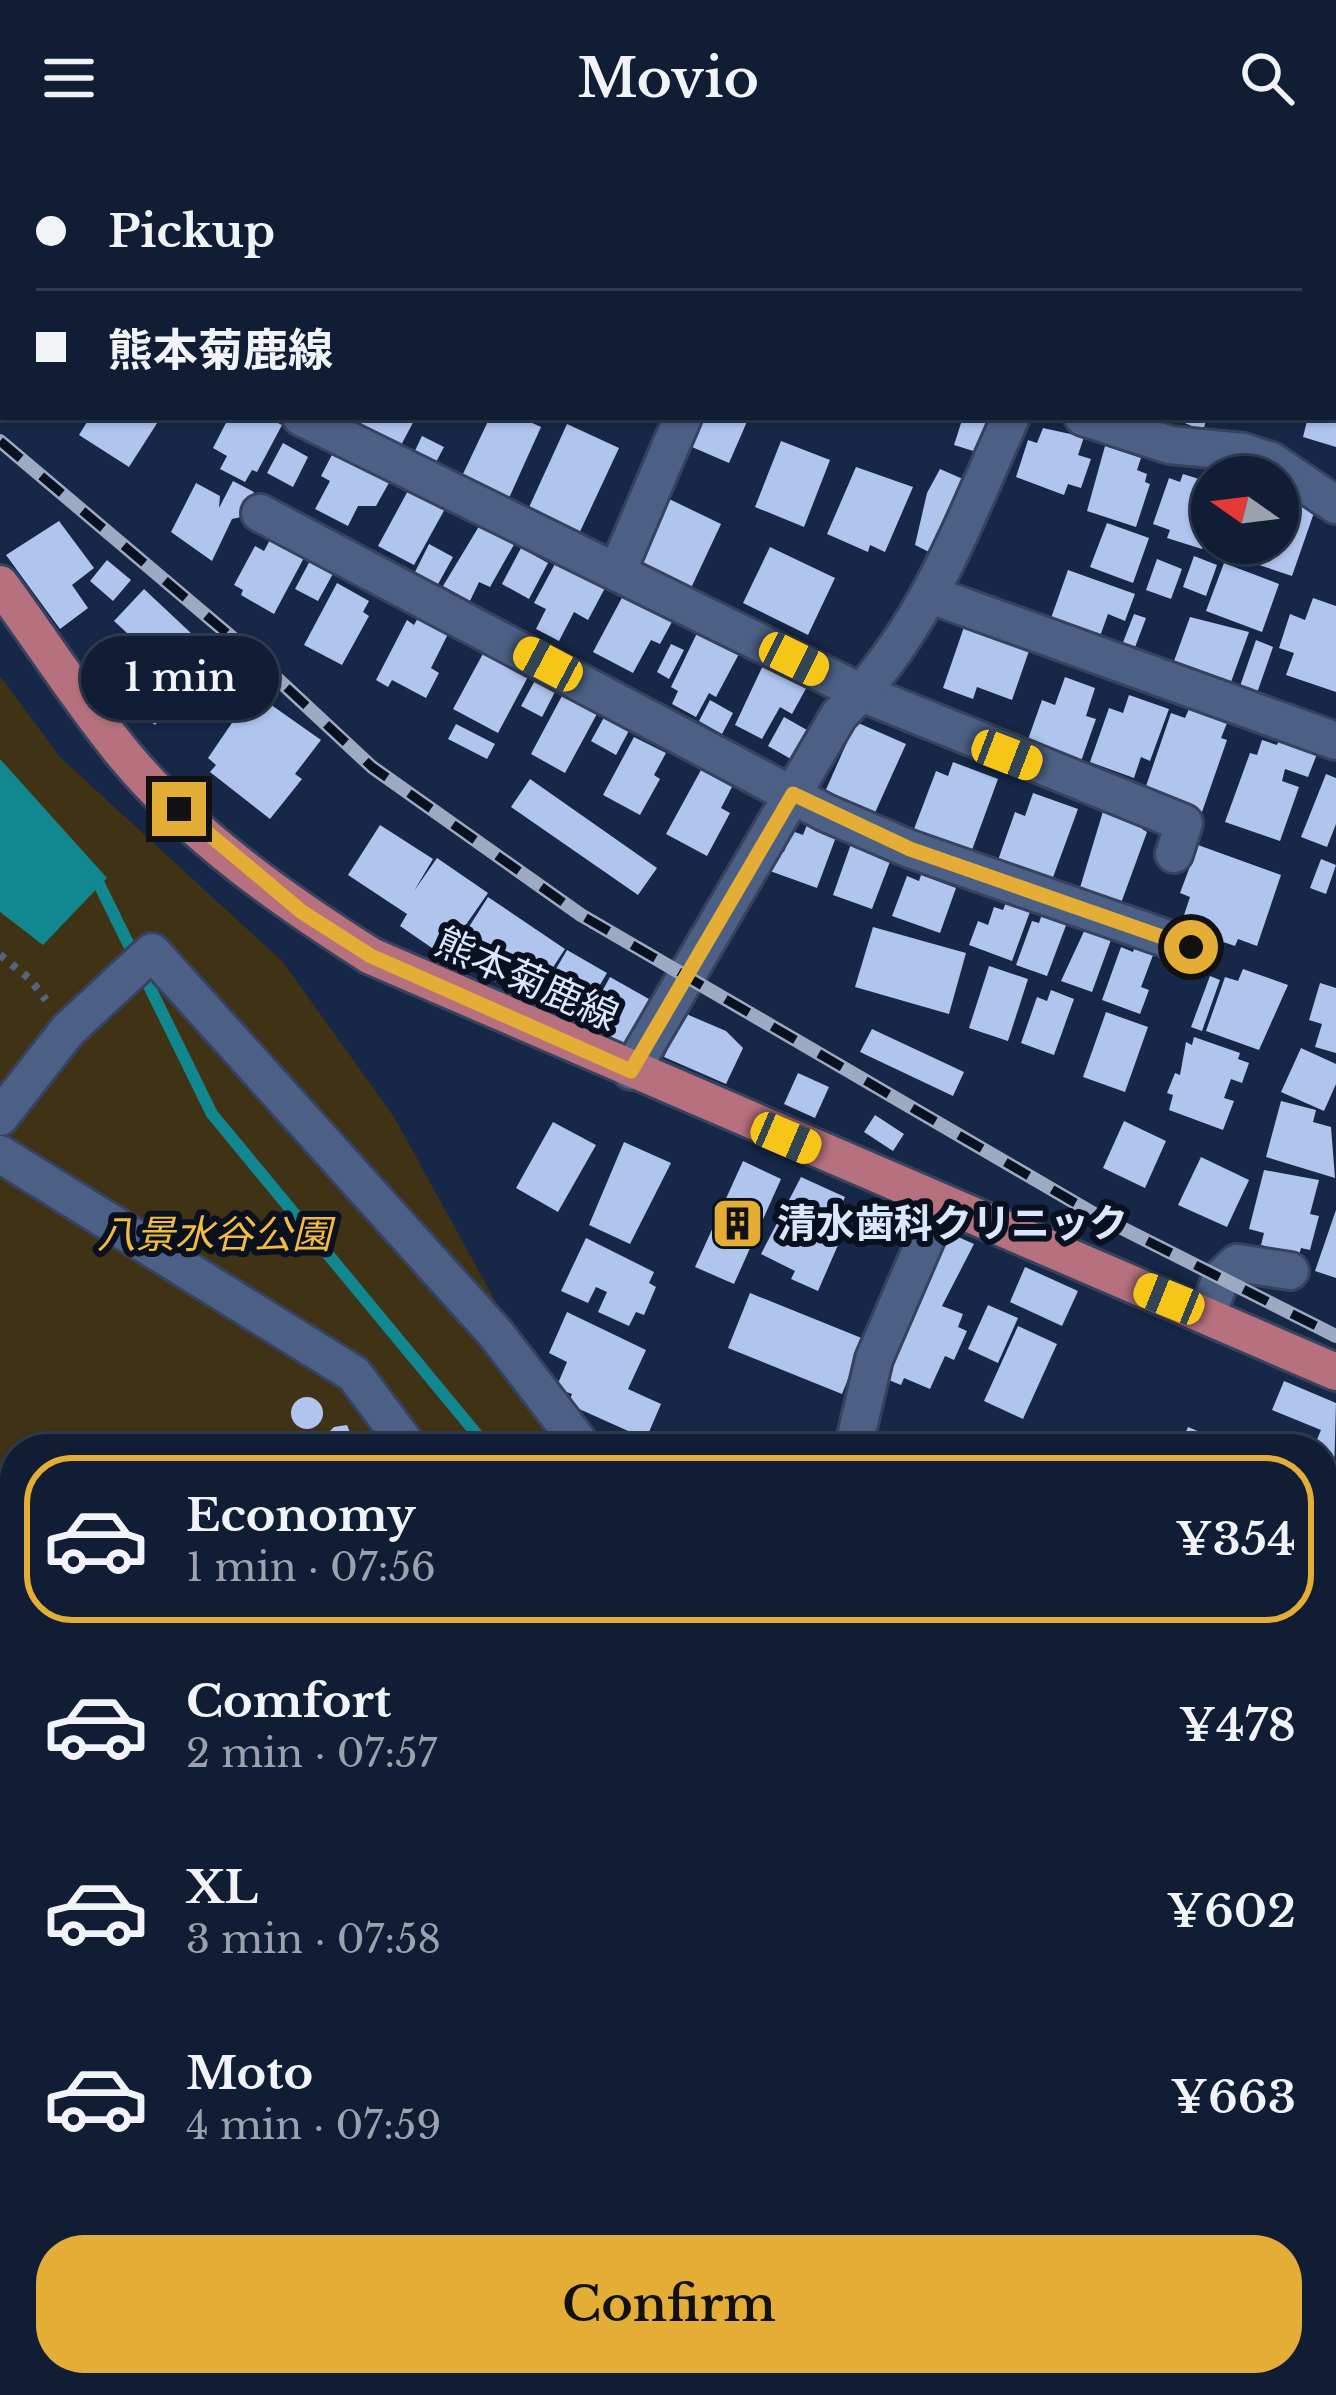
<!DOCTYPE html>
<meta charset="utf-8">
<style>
:root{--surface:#101d35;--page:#1e2a41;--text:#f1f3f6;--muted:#9ca2ad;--line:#303b50;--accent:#e4ad35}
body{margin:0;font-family:"Libre Baskerville","Noto Sans JP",serif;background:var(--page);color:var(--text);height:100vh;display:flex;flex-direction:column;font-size:45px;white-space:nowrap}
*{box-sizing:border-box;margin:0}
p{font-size:39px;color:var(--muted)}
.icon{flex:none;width:66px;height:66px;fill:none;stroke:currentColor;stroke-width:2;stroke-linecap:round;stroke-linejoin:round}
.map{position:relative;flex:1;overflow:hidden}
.details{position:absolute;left:0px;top:1278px;width:1338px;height:963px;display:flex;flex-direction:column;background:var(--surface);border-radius:48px 48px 0 0;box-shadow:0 3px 9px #0004,0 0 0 3px var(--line)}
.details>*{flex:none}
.hud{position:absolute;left:0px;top:0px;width:1338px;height:264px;box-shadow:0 3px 9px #0004,0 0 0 3px var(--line);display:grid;align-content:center;height:264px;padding:0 36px;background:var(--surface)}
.needle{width:78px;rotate:284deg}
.controls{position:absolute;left:1191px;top:300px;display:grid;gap:24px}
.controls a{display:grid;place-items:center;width:108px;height:108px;border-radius:50%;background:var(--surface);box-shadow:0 3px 9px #0004,0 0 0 3px var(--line);font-size:60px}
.end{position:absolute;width:54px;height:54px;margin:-27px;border:15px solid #e4ad35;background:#111;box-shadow:0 0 0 6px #111}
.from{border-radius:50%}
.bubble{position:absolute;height:84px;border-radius:42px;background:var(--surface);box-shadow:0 3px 9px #0004,0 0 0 3px var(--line);font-size:39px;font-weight:600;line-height:84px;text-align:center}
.car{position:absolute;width:36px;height:72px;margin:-36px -18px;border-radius:15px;box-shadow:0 0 9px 3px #0007;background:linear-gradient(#f5c518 24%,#345 0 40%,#f5c518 0 76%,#345 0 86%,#f5c518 0)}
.hud b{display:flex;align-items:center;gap:42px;height:114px;font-size:45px}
.hud b+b{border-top:3px solid var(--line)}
.hud i{width:30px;height:30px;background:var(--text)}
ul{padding:21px 0 0;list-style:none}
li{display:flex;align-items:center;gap:36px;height:168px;margin:0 24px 18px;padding:0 12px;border:6px solid transparent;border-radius:48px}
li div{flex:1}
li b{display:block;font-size:45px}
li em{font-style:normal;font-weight:600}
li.current{border-color:var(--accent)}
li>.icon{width:108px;height:108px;stroke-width:1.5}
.action{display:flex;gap:24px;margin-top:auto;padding:24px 36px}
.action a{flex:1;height:138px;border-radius:48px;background:var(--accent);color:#111;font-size:48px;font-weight:600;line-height:138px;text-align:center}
header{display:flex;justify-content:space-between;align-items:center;height:156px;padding:0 36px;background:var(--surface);font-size:54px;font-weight:600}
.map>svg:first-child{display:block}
</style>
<header><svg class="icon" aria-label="menu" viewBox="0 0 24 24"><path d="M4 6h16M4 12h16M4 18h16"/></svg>Movio<svg class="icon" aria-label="search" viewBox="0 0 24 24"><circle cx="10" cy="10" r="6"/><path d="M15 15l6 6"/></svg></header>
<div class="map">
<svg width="1336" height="2239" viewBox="0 0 1336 2239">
<rect width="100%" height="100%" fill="#162747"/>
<g fill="#403214">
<polygon points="0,520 60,601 283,806 394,961 545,1235 604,1293 15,1293 15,1749 0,1743"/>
<polygon points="1323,1679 1336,1679 1336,2009 1323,2002"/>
</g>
<g fill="#118890">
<polygon points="0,603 107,722 43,789 0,756"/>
<polygon points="15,1868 15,1993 0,1993 0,1869"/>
<polygon points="1323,2044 1336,2052 1336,2206 1323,2196"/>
</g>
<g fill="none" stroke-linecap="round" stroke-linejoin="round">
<g stroke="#118890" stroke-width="12">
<polyline points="94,718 212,958 489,1293"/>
<polyline points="1323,1858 1336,1864"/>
</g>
</g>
<g fill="#afc5ee">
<polygon points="90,261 161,261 129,311 79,279"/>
<polygon points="229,261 266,261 282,269 257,316 252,314 245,326 220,313 227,300 213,292"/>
<polygon points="357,261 416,261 400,291 354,267"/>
<polygon points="490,261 519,261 541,271 509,342 462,320"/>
<polygon points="705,261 749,261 729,307 692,291"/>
<polygon points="963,261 995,261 983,298 954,289"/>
<polygon points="1171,261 1207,261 1203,275"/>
<polygon points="1308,261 1336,261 1336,291 1303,281"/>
<polygon points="567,268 619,292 577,382 526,358"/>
<polygon points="1043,272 1084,281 1078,299 1091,303 1081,332 1068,328 1064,339 1016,321 1028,284 1037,287"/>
<polygon points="422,280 444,291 433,312 412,301"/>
<polygon points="781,285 830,304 804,371 755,351"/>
<polygon points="283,287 308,301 293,331 267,317"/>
<polygon points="1105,290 1141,302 1137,314 1147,318 1145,326 1150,328 1136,371 1087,355"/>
<polygon points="335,293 391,323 376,350 358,350 348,370 315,353 330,325 321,320"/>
<polygon points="856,311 913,331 885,396 870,389 868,396 827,378"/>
<polygon points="940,313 972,327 937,400 915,389 927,337"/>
<polygon points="1183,318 1212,327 1212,373 1202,393 1167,382 1170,374 1153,368 1169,322 1180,326"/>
<polygon points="233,325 254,336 241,361 232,363 212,405 171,376 196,327 220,340 219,352"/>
<polygon points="410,331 446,351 414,409 378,390"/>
<polygon points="1278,339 1316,351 1292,420 1232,400 1236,387 1278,387"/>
<polygon points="665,341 721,368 691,432 634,405"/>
<polygon points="59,365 94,412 72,429 88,452 60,473 6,399"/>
<polygon points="481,367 516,385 490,431 479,426 470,445 443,430"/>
<polygon points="1107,367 1149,382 1133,427 1090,411"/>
<polygon points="272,380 306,398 274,458 241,439 243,434 234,429 255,390 264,395"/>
<polygon points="429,388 453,401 437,430 414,418"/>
<polygon points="770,391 835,422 808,479 743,447"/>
<polygon points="521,392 548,407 529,443 502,428"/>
<polygon points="1194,400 1217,409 1206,440 1183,431"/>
<polygon points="312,401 335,414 318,445 295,433"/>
<polygon points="1157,403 1182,413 1171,443 1146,434"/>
<polygon points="107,404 131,424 113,445 90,425"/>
<polygon points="556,406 605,432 588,464 574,456 559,485 536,473 546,453 534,447"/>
<polygon points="1224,407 1279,428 1262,476 1206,455"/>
<polygon points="1068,414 1135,438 1125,465 1108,458 1099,483 1050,465"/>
<polygon points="337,427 369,445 363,456 369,460 342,509 304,489"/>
<polygon points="144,433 193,479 164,511 114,465"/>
<polygon points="624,438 673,464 660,488 651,484 633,517 593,496"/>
<polygon points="1313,442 1336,450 1336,536 1286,519 1294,497 1279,492 1290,458 1305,464"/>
<polygon points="1134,458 1146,462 1134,494 1122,489"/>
<polygon points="419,460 449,476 431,512 439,517 426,542 392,524 388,531 376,524 407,464 414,469"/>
<polygon points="1190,461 1249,476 1231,526 1174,505"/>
<polygon points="965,468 1030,492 1012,544 977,531 973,543 943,532"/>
<polygon points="699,473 740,496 716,541 709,537 696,561 672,548 678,535 671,531"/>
<polygon points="1256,484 1273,491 1256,540 1239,533"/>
<polygon points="124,486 182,537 155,569 96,517"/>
<polygon points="671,488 684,494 669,523 657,516"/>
<polygon points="485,494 530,517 498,577 453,553"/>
<polygon points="766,503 809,527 792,558 780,551 762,583 735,569"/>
<polygon points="538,519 558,530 542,561 521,550"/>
<polygon points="1065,521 1095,532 1086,560 1096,563 1080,608 1026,589 1042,544 1055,549"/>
<polygon points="253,536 321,584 295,618 302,623 270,663 210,616 216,609 208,602"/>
<polygon points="563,538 598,556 565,617 531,598"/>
<polygon points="1129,539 1169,553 1150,605 1141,601 1134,622 1090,606 1109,552 1123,557"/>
<polygon points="710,544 733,557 722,578 699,565"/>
<polygon points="1189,553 1227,567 1221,582 1227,584 1202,656 1144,636 1171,557 1185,562"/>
<polygon points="607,556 632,569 616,599 591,585"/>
<polygon points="784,561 807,574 791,603 768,590"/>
<polygon points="856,566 906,588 873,661 824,638"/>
<polygon points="456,568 495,588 487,603 448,583"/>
<polygon points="1281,579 1319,593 1308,621 1285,613 1282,625 1299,631 1280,685 1225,666 1250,597 1257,599 1262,584 1277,589"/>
<polygon points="634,581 666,597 654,619 660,623 640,659 603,639"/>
<polygon points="953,606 998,623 972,694 914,673 936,615 948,620"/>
<polygon points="701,614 732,631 721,652 730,657 707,700 666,678"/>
<polygon points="1326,618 1336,622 1336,668 1327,691 1301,681"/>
<polygon points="530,623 657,712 638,739 511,651"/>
<polygon points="1033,637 1078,653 1052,724 998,704 1015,656 1025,660"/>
<polygon points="1104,652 1145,667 1142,673 1147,676 1120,750 1079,735"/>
<polygon points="808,666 836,681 817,732 770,715 777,694 784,696 792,675 803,679"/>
<polygon points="380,669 433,703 414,735 437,702 488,737 456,783 444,774 432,792 400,770 407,758 348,719"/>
<polygon points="851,688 891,703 872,753 833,739"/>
<polygon points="1198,689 1281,719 1257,790 1238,783 1235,790 1180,771 1190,741 1180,737"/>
<polygon points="1321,703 1336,709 1326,738 1310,732"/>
<polygon points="921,719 956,732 940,777 892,760 907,720 919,725"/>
<polygon points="488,741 565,793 544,825 511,803 496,826 474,811 487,792 465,777"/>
<polygon points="1007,744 1031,753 1012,805 969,789 978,765 988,769 994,751 1003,754"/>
<polygon points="1043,755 1068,764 1047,820 1016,809 1032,765 1039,767"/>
<polygon points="873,771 966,797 949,858 855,831"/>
<polygon points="1086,771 1112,781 1092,836 1061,825"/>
<polygon points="1136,787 1155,794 1141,831 1149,834 1140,858 1102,844 1121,791 1133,796"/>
<polygon points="567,794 607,817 570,879 531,856"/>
<polygon points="989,810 1028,823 1008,885 969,872"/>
<polygon points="1243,813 1288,829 1259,894 1206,875 1225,821 1238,825"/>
<polygon points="1210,820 1220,824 1202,875 1191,871"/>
<polygon points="610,821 649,843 621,895 581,874"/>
<polygon points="1320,827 1336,832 1336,897 1315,891 1322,868 1309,864"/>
<polygon points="1051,834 1074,843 1054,899 1021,887 1037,841 1047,845"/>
<polygon points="1106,856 1148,871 1125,936 1083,921"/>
<polygon points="684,857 726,875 743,892 726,928 664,901"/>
<polygon points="872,873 964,916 953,940 860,896"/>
<polygon points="1194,881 1240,897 1238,903 1249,907 1242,927 1231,923 1224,942 1234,945 1223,974 1169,954 1173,939 1167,937 1175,917 1180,919 1186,886 1192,889"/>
<polygon points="1301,892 1336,908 1336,928 1324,955 1281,936"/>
<polygon points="798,917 829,931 815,962 784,948"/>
<polygon points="1281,945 1316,954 1313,966 1331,971 1335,1022 1266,1001"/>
<polygon points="875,959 904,978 893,995 864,976"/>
<polygon points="1124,965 1166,985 1145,1032 1103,1012"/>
<polygon points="553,966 596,989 558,1056 516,1032"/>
<polygon points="624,986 671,1007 630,1088 589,1069"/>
<polygon points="1201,1001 1249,1024 1227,1071 1178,1049"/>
<polygon points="743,1005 781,1023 734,1128 695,1111"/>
<polygon points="1264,1014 1319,1024 1310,1058 1319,1060 1310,1094 1301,1092 1299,1099 1261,1089 1264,1077 1249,1073"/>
<polygon points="801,1021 845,1041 837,1061 848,1066 818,1135 791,1123 795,1115 761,1098"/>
<polygon points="1336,1054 1336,1122 1315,1115"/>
<polygon points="940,1073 974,1088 942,1150 963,1158 958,1171 967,1175 954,1204 945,1200 930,1233 904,1222 901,1229 879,1220"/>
<polygon points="586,1082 654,1116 649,1127 656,1131 644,1159 636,1156 629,1170 598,1156 607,1136 596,1131 588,1147 561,1135"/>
<polygon points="1025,1111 1078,1135 1062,1170 1010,1146"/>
<polygon points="750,1137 864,1183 842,1238 728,1192"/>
<polygon points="988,1149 1018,1162 998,1207 968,1193"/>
<polygon points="567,1156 646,1194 628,1233 661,1248 646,1283 568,1248 572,1238 556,1232 567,1206 549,1197"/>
<polygon points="1018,1170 1057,1188 1023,1263 984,1245"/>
<polygon points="1284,1225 1336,1247 1333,1353 1323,1349 1323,1293 1313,1293 1321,1274 1272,1254"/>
<circle cx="307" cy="1257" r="16"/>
<polygon points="347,1269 351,1279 338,1293 312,1293 334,1271"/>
<polygon points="1188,1271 1231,1289 1229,1293 1179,1293"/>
<polygon points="960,1283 990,1292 990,1293 934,1293 936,1284 958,1291"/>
<polygon points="1323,1391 1336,1395 1336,1475 1323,1472"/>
<polygon points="1323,1480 1336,1485 1336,1533 1331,1531 1328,1543 1323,1542"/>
<polygon points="1323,1546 1336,1550 1336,1574 1324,1609"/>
</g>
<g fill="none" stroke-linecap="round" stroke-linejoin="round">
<defs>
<g id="minor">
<polyline points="525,0 533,3"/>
<polyline points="1010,0 1016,3"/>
<polyline points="1075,0 1075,3"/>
<polyline points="462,3 464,0"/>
<polyline points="1335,83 1336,83"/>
<polyline points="301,261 862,537 1184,667 1174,698"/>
<polyline points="1083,261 1170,289 1243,296 1271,305 1336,349"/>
<polyline points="260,357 826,657 910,693 1191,791"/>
<polyline points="617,416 683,261"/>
<polyline points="931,439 1336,585"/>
<path d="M631 915 839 559C925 477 963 367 1011 261"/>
<polyline points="0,961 68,874 152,796 496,1178 584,1293"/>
<polyline points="0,998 354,1218 410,1293"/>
<polyline points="1207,1159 1221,1122 1237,1107 1290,1115"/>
<polyline points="853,1293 874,1203 941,1048"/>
<polyline points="1323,1654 1336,1654"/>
<polyline points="0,1854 15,1854"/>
<polyline points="1323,1905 1336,1910"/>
<polyline points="1323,2026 1336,2035"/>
<polyline points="0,2035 15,2034"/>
<polyline points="1285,2226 1305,2239"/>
<polyline points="866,2239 874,2226"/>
</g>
<path id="major" d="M0 428C42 485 81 547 126 601 193 681 284 745 371 800L1336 1216"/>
</defs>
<use href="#minor" stroke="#37425f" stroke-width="42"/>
<use href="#major" stroke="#37425f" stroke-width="42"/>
<g stroke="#556581" stroke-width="8" stroke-dasharray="6 9" stroke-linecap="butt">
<polyline points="0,799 29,822 46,844"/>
<polyline points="0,2180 15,2188"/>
<polyline points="93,2226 119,2239"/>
</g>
<use href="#minor" stroke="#4c6085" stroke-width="36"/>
<use href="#major" stroke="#b7717e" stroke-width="36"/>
<defs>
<polyline id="rail" points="0,285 241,489 372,611 581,759 1096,1059 1336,1180"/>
</defs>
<use href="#rail" stroke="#9daac3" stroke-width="14"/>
<use href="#rail" stroke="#09101f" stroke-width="9" stroke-dasharray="27" stroke-linecap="butt"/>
</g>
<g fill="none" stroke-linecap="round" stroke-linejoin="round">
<polyline stroke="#e4ad35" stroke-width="15" points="179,653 302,756 371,800 631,915 793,638 910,693 1191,791"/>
</g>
<defs>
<symbol id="building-square" viewBox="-11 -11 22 22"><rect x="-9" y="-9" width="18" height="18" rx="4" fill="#e4ad35" stroke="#09101f"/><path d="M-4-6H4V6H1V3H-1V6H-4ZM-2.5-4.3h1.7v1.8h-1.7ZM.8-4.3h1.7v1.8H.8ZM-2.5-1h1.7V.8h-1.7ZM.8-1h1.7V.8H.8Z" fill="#111"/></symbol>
</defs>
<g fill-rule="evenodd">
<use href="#building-square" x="708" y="1038" width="59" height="59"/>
</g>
<g text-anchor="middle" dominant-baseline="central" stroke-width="12" stroke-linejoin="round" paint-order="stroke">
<g font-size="39" fill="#dbe7fd" stroke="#09101f">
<text transform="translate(527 823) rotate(24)">熊本菊鹿線</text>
</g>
<g font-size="39" font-weight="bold" fill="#dbe7fd" stroke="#09101f" text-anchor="start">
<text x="777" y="1067">清水歯科クリニック</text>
</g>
<g font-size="39" font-style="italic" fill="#f4bb3e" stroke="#09101f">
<text x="214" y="1078">八景水谷公園</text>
</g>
</g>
</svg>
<div class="controls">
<a><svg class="needle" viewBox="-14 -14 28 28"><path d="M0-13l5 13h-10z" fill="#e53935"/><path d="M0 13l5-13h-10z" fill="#9ca2ad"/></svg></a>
</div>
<i class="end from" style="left:1191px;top:791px"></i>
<i class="end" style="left:179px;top:653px"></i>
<div class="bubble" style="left:81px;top:480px;width:198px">1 min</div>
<i class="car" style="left:794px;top:503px;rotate:116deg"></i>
<i class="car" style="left:548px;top:508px;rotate:298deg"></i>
<i class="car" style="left:1007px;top:599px;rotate:111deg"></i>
<i class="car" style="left:786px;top:982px;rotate:113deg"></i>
<i class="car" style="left:1169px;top:1143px;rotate:292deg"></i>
<div class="hud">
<b><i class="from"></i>Pickup</b>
<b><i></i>熊本菊鹿線</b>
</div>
<section class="details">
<ul>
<li class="current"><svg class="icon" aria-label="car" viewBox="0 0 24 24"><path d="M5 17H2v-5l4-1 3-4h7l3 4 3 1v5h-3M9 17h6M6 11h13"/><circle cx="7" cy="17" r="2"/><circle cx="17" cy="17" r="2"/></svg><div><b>Economy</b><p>1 min · 07:56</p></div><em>¥354</em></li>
<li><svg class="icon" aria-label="car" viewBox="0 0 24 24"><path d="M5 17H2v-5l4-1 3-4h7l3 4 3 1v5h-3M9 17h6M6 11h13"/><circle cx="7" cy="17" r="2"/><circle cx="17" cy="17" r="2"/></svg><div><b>Comfort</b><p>2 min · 07:57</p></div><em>¥478</em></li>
<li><svg class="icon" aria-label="car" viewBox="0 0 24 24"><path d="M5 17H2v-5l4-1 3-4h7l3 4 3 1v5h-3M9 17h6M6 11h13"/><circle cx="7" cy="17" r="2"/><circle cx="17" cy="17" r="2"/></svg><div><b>XL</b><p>3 min · 07:58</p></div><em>¥602</em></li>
<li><svg class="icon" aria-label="car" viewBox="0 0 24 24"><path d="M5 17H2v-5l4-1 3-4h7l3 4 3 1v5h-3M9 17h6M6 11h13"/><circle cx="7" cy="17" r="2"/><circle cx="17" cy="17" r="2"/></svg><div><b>Moto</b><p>4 min · 07:59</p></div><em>¥663</em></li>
</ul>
<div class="action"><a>Confirm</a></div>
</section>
</div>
